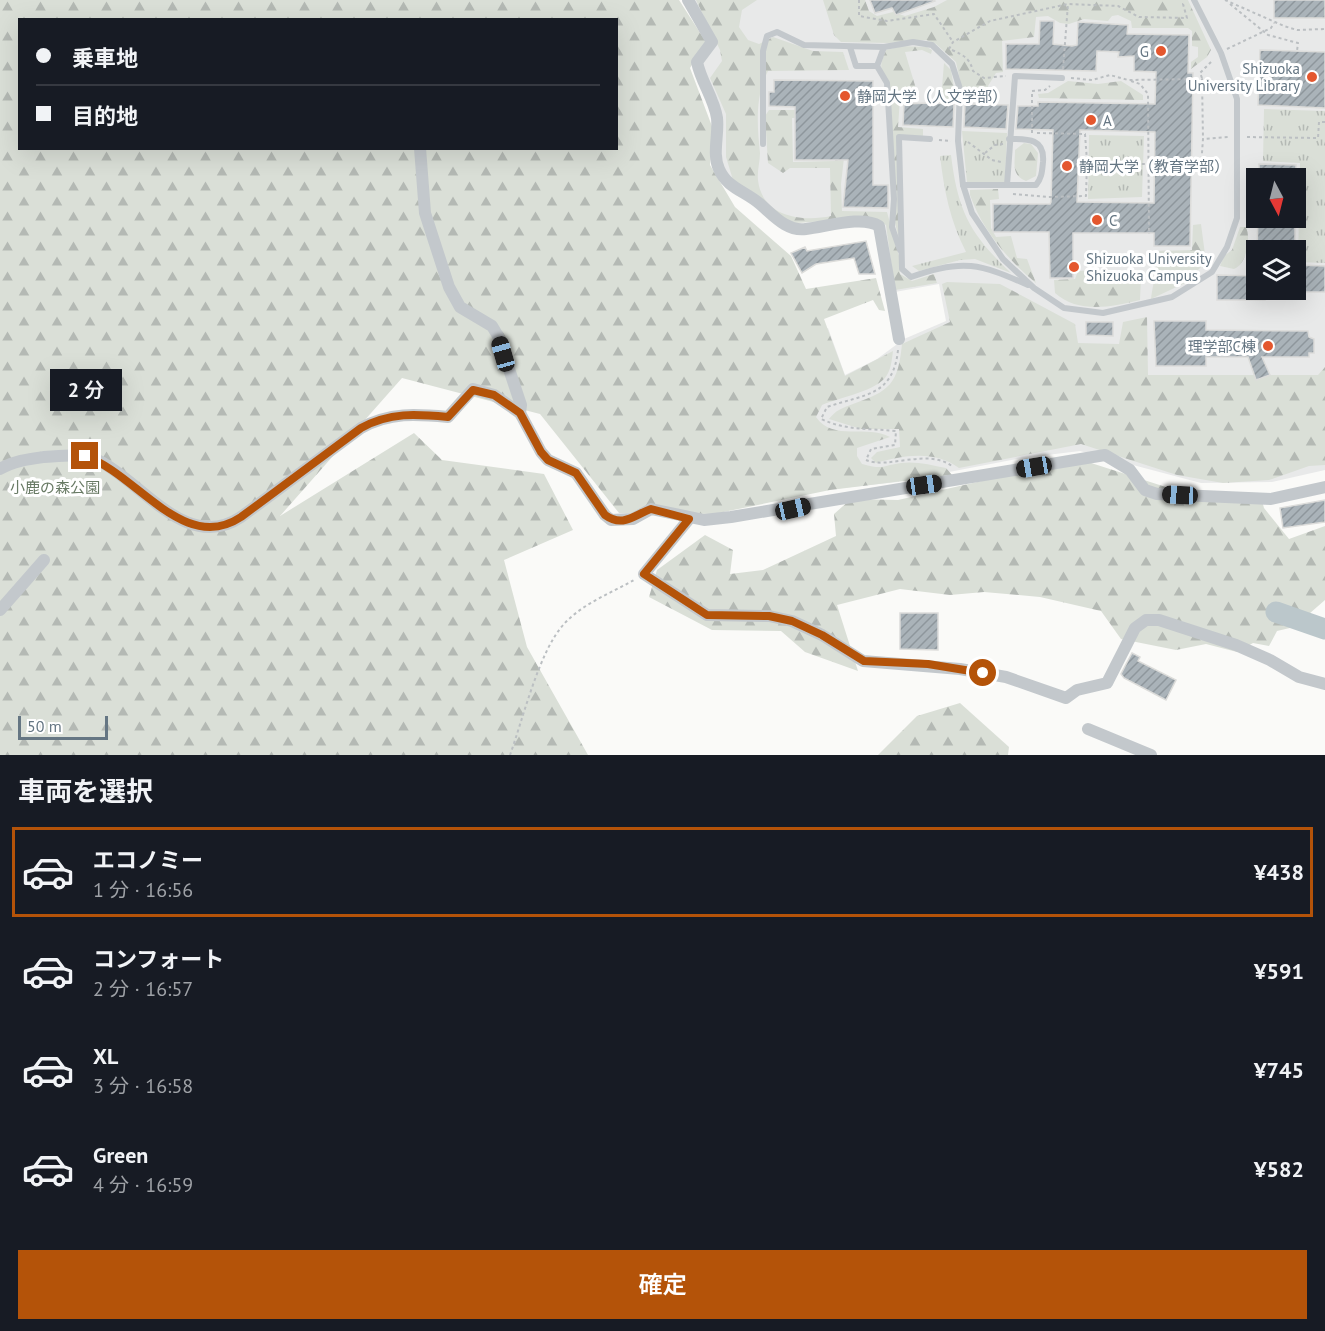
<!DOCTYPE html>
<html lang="ja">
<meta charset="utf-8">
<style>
:root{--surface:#171b24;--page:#242831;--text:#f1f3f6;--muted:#9ea1a6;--line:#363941;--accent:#b45309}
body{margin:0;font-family:"PT Sans","Noto Sans JP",sans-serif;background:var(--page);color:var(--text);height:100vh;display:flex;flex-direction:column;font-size:22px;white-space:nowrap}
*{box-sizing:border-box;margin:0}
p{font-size:20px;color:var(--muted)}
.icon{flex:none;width:33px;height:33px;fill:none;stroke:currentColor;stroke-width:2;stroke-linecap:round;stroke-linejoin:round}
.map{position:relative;height:755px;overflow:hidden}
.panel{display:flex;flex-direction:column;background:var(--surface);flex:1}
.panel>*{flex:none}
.hud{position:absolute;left:18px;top:18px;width:600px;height:132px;border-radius:0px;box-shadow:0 6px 24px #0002;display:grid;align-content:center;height:132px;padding:0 18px;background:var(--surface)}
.needle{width:39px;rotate:173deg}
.fabs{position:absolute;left:1246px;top:168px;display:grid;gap:12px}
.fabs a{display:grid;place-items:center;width:60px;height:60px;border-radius:0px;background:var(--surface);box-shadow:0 6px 24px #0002;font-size:30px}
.scale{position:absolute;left:18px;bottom:15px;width:90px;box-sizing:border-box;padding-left:6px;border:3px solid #657683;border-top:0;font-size:16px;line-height:21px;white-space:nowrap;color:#657683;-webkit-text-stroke:4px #fff;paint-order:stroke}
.end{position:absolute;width:27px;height:27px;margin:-14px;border:8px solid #b45309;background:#fff;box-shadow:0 0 0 3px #fff}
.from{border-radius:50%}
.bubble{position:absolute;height:42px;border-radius:0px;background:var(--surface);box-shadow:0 6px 24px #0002;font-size:20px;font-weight:600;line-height:42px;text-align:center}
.car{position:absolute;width:18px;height:36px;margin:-18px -9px;border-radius:8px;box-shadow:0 0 4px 2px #0007;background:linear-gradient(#222 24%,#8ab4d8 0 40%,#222 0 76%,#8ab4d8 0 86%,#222 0)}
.hud b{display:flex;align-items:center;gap:21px;height:57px;font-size:22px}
.hud b+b{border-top:2px solid var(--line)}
.hud i{width:15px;height:15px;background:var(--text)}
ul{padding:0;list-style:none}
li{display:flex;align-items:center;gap:18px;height:90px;margin:0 12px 9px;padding:0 6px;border:3px solid transparent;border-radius:0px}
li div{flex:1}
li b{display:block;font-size:22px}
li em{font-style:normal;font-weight:600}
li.current{border-color:var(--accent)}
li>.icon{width:54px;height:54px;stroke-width:1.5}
h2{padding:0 18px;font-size:27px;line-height:72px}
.primary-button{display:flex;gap:12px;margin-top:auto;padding:12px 18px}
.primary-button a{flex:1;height:69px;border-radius:0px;background:var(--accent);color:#fff;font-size:24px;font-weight:600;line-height:69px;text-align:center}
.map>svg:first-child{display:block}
</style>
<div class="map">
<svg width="1325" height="755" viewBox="0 0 1325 755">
<defs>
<pattern id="grass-tufts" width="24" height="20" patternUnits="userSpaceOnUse" patternTransform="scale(1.5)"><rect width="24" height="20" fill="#dadfd7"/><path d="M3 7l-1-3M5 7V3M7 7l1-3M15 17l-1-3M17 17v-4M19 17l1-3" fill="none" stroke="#b4b9b4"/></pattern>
<pattern id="forest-firs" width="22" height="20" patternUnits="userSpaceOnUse" patternTransform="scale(1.5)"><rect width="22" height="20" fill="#dadfd7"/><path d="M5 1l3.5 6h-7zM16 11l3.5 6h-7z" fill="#b4b9b4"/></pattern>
<pattern id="building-hatch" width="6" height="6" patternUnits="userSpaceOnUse" patternTransform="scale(1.5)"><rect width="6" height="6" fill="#aab3b9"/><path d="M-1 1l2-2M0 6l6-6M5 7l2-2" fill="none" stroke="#8e969c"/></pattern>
</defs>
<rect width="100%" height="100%" fill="#fafaf8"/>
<path fill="#e8e9e9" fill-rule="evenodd" d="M693 0H1325V470L1272 482 1201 483 1080 451 1022 458 897 482 834 489 773 345 828 328 845 375 877 359 904 339 946 321 939 284 895 292 885 225 876 218 796 223 737 185 726 172 722 162 718 100 700 64 717 43ZM1257 178H1296V218H1257ZM1257 250H1296V290H1257Z"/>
<g fill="url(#grass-tufts)">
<polygon points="1264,109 1325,111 1325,263 1298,262 1300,163 1263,161"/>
<polygon points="962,131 1007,133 1005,182 967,182"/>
<polygon points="1089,135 1144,136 1142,197 1088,199"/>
<path d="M951 155C958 212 970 234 1011 273L975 259 960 260 919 271 912 266 966 252C950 221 944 190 940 156Z"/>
</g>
<g fill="url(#forest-firs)" fill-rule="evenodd">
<path d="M0 0H679L706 42 690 68 713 129 710 165 735 207 791 256 806 289 876 278 885 311 879 310 873 300 824 319 845 376 893 351C892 359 891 369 887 375 878 391 840 397 822 405L816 417C833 442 867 424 890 437L857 448V456L862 464C885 470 880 466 901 463 916 461 931 465 946 468L952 475 830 490 714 514 619 513 540 414 402 378 280 516 414 433 442 460 544 474 573 530 504 560 527 647 588 755H0ZM20 20H616V148H20Z"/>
<path d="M696 0H757L742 10 739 27 748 40 759 44 773 37 813 51 843 52 849 70 768 71C755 96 757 125 760 153 760 162 757 171 758 180 762 217 802 222 831 216L830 168H790L783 173 768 163 765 116 769 110H817L836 117 792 118 793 162 835 161 836 148 845 149 841 184 842 211 887 212 899 256 900 274 912 281 934 274 937 283 895 290 886 225 875 218 795 223 785 220 733 180 726 157V114L710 78 722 61 720 50Z"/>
<polygon points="823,0 865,0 869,11 877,16 893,12 905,16 934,7 947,0 1188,0 1211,50 1207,57 1191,69 1191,62 1198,57 1198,47 1192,46 1192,31 1188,28 1132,28 1131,21 1118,15 1112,16 1108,21 1084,19 1069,24 1060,23 1048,16 1036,17 1034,37 1002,41 1003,72 996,73 988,86 991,99 964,99 956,62 936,44 926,40 888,43 841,42 834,35"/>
<path d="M902 46 927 47 932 50 931 54 922 50 905 52 917 92 916 100 900 98 898 127 923 129V137H898L901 247 895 223 890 84C882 67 877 71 886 50Z"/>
<polygon points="944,63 951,70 956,100 941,99"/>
<polygon points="1068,81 1098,84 1121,81 1143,95 1143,100 1039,98 1038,94 1048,93"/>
<path d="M1024 143 1031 144 1038 153 1036 176 1026 181C1011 175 1015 164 1015 150Z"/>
<path d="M998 189 999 199 990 200 991 228 996 237 1011 236 1017 258 1027 259 1036 283C1007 259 983 231 970 195V190Z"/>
<path d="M1201 224 1206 262 1185 283 1151 299C1153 282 1158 268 1157 251L1192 250 1193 225Z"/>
<path d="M1240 227H1246C1251 238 1247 264 1234 269L1220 266 1224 256 1232 250Z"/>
<path d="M1096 270 1141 277 1140 300C1112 307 1078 314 1055 293L1054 280 1075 279 1078 271Z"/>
<path d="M947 282 1000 284 1075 324 1078 343 1119 344 1123 322 1147 317 1148 375H1318L1325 367V465L1309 466 1269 480 1223 483 1177 475 1081 444 959 468C935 450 903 455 876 463L871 458 877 452 900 447 899 429H861L829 419C836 410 842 408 853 404 890 391 898 384 902 344L950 322 942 284Z"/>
<polygon points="1088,462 1172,489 1261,497 1264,508 1289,539 1325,526 1325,600 1294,627 1277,631 1269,646 1253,643 1237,652 1206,644 1176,650 1121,639 1101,611 1040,597 984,592 950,595 900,589 837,605 858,671 805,652 781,631 712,630 649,597 657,570 705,535 733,550 730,574 763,570 836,536 834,514 851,499 898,500 986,480"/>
<polygon points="960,703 1009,747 1008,755 878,755 917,716"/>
</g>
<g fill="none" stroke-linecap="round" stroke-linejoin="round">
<polyline stroke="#bbc7cb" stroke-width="21" points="1276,612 1325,629"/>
</g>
<g fill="url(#building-hatch)" stroke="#dcdcda" stroke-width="1.5" fill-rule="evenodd">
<polygon points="870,0 934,0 935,1 896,15 892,8 875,13"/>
<rect x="1274" y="0" width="51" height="18"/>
<path d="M1040 21H1054L1053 44 1072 46 1077 45 1078 22 1128 25 1127 34 1189 35 1188 73H1193L1190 246H1154V233H1073V278H1050L1049 232H993V204H1050L1051 202 1053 130 1016 129 1018 106H1038V102L1155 104 1156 72 1134 71V56L1118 57 1119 52 1097 51 1096 71 1006 69V44H1039ZM1080 130 1155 132 1154 203 1077 202Z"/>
<polygon points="1260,50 1325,52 1325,108 1258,105"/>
<polygon points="774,80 873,81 873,185 888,185 888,208 843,207 848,160 795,160 795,107 769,106 769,92 774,92"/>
<polygon points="930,103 954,104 953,127 903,125 904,104"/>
<polygon points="965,104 1008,105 1006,129 964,127"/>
<polygon points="1259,164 1296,165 1296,178 1259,178"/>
<polygon points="1258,218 1295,218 1295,250 1257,250"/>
<polygon points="866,241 875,274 859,274 854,258 816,264 802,273 791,253 805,247 807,251"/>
<polygon points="1296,265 1325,266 1325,292 1296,292"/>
<polygon points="1217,275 1256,276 1256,290 1265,290 1265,300 1217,300"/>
<polygon points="1154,321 1206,321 1206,330 1308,331 1309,337 1314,339 1314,353 1309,353 1309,357 1262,357 1270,375 1256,380 1248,357 1206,357 1206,366 1156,366"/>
<polygon points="1086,322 1113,322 1113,336 1086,335"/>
<polygon points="1325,500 1325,522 1283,528 1280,508"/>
<polygon points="900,613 938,613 938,650 900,649"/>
<polygon points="1132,653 1140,657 1138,661 1176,680 1166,700 1124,678 1121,674"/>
</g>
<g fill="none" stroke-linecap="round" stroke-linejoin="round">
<g stroke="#bbbfc2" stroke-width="2" stroke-dasharray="3 3" stroke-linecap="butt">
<polyline points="859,0 859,16 887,21 934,14 953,42"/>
<polyline points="1225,0 1284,26 1297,30 1325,29"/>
<polyline points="1230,4 1268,35 1298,43 1297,51"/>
<polyline points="949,49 953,42 990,21 1068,4 1118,6 1139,17 1187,18 1183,4 1185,3"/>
<polyline points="1227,49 1271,28 1274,23"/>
<path d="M952 50C964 55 970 59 973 71L984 78 1006 76"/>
<polyline points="1063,69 1068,4"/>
<polyline points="1071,78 1092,80 1110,75 1128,80 1202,79 1203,139"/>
<polyline points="1202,78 1200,73 1213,60"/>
<polyline points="1131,81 1140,84 1148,94 1149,234"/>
<polyline points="1032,133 1032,91 1045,90 1050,86"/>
<polyline points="1037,133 1085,134 1087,161"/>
<polyline points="1247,137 1318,138 1319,122 1325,122"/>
<polyline points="939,140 951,141"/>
<polyline points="968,142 992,160 1001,162"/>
<polyline points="985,153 995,145 1003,144"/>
<polyline points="1013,194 1048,197 1086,196 1087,162 1201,166 1203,139 1229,137"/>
<path d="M898 350C893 397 864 394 827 407L821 419C848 431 867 428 896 431L895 445 871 449 866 460C887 470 929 447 953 467"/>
<path d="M510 755C523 719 539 651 564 624 582 604 611 593 634 580"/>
</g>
<g stroke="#c3c8cc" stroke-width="6">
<polyline points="850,47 856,66 877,66 884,47"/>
<polyline points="877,66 887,83 894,199 892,227 900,250"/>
<path d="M930 139 899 137 902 269 911 277C963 258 980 264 1028 285"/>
<polyline points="763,144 763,51 767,36 777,32 804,45 884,47 913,42 932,45 952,64 960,89 958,141 963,185 972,213 1003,259 1034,288 1064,308 1103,313 1172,297 1212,272 1227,247 1237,218 1237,99 1221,53 1194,0"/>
<polyline points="963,185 1007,185 1015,76 1062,78"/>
<path d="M1007 185H1036C1042 178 1042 171 1043 162 1045 138 1027 139 1009 139"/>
</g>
<g stroke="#c3c8cc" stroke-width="12">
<path d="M688 0 712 42 697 62C701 82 714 98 717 118 719 134 712 154 719 169 727 188 745 191 760 204 773 215 787 232 806 229 826 227 862 215 879 226L899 339"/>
<polyline points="420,148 425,213 449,287 460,307 492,326 498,336 521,405 520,413"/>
<path d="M0 469C13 461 29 459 44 457 64 455 86 453 103 463 146 487 188 552 241 517L361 428C390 412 416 414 448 417L473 389 494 395 520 413 541 452 548 460 576 473 605 515 611 520 633 519 651 509 704 520 731 517 1105 455 1130 470 1145 490 1157 494 1271 499 1325 487"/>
<polyline points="689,519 644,574 707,615 769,616 792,621 822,635 863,661 960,669 1006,677 1066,698 1077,690 1107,683 1135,628 1146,620 1159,620 1236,645 1270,660 1299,677 1325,684"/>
<polyline points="0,610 44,560"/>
<polyline points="1088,729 1151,755"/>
</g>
</g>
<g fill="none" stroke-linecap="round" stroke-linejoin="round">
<path stroke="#b45309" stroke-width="8" d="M85 456C137 474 184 555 241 517L361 428C390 412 416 414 448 417L473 390 494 395 520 413 541 452 548 460 576 473 605 515C623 528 634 515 651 509L689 519 644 574 707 615 769 616 792 621 822 635 864 661 928 664 983 673"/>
</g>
<g fill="#e4572e" stroke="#fff" stroke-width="2">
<circle cx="1161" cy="51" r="6"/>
<circle cx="1312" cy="77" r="6"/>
<circle cx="845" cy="96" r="6"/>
<circle cx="1091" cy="120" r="6"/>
<circle cx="1067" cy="166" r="6"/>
<circle cx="1097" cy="220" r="6"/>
<circle cx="1074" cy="267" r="6"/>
<circle cx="1268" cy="346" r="6"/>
</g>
<g text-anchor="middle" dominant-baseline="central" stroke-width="6" stroke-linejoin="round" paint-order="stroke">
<g font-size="15" fill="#657683" stroke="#fff" text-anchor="start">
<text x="1149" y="51" text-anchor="end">G</text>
<text x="1300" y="68" text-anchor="end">Shizuoka<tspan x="1300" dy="17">University Library</tspan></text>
<text x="857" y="96">静岡大学（人文学部）</text>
<text x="1103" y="120">A</text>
<text x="1079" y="166">静岡大学（教育学部）</text>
<text x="1109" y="220">C</text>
<text x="1086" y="258">Shizuoka University<tspan x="1086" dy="17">Shizuoka Campus</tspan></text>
<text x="1256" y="346" text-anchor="end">理学部C棟</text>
</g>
<g font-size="15" fill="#687a64" stroke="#fff">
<text x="55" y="487">小鹿の森公園</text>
</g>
</g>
</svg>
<div class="fabs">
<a><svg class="needle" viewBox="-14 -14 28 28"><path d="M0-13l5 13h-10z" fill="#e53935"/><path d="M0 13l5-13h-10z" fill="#9ea1a6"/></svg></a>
<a><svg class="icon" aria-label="layers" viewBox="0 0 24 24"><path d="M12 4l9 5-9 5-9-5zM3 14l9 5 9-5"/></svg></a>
</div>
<div class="scale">50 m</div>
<i class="end from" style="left:983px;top:673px"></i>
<i class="end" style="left:85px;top:456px"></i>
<div class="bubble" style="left:50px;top:369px;width:72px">2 分</div>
<i class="car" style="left:503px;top:354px;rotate:344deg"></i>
<i class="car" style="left:1034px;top:467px;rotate:260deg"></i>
<i class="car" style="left:924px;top:485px;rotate:82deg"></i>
<i class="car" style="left:1180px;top:495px;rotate:273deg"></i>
<i class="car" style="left:793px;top:509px;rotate:77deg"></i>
<div class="hud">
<b><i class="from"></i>乗車地</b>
<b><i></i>目的地</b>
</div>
</div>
<section class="panel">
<h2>車両を選択</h2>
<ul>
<li class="current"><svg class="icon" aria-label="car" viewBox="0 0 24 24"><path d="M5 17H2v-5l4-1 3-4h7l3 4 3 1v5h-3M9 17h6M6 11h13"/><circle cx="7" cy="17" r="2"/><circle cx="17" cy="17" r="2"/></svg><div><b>エコノミー</b><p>1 分 · 16:56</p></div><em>¥438</em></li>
<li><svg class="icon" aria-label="car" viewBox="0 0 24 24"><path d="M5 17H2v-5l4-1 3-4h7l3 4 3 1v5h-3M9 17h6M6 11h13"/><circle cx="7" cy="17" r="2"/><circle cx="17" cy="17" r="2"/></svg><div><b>コンフォート</b><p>2 分 · 16:57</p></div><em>¥591</em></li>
<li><svg class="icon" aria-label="car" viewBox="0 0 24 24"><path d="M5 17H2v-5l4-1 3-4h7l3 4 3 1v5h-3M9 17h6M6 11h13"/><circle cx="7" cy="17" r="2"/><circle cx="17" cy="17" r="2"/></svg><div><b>XL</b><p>3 分 · 16:58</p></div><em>¥745</em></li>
<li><svg class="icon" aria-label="car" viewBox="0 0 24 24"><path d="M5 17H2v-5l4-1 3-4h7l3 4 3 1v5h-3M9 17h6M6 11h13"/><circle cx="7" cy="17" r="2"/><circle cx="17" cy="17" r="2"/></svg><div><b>Green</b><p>4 分 · 16:59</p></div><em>¥582</em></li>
</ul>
<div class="primary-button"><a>確定</a></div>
</section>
